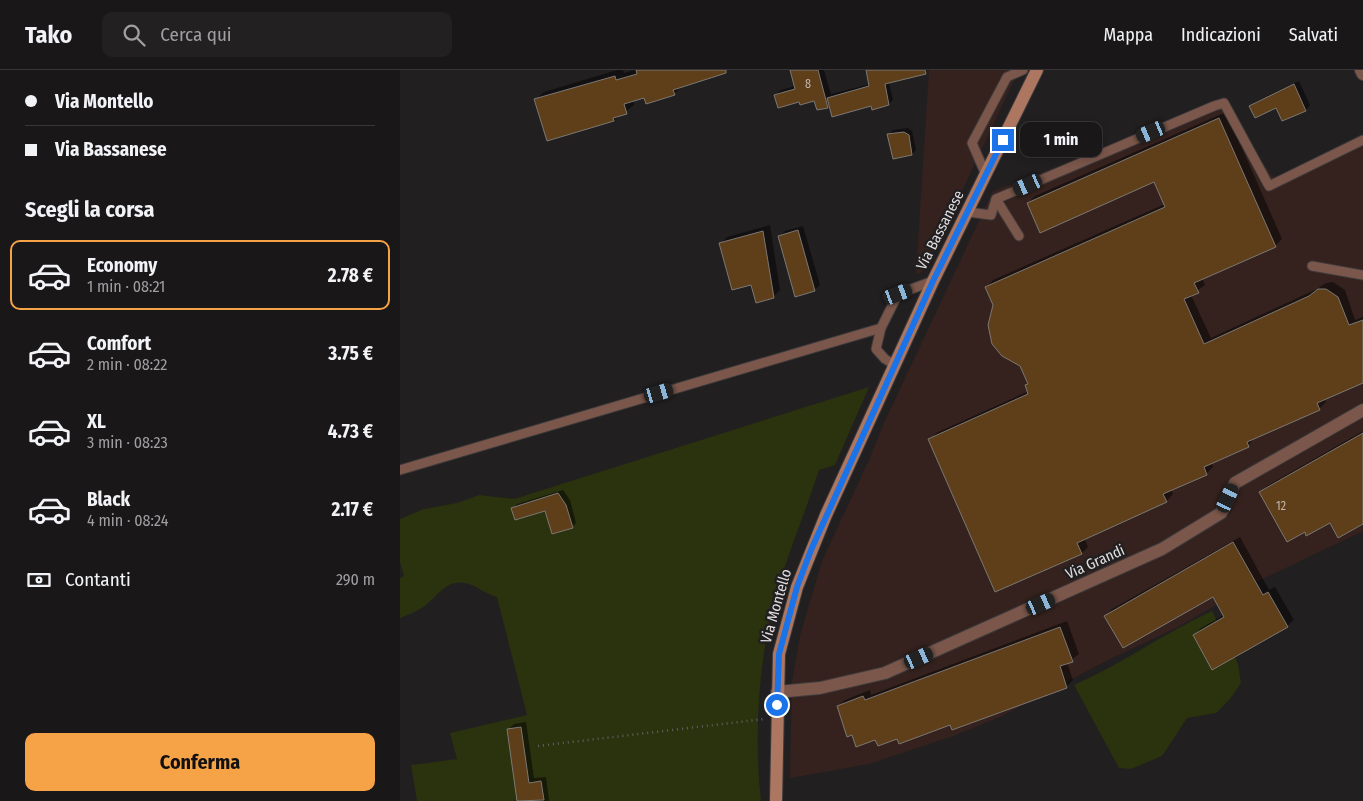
<!DOCTYPE html>
<html lang="it">
<meta charset="utf-8">
<style>
:root{--surface:#1a1719;--page:#232022;--text:#f1f3f6;--muted:#9f9fa2;--line:#383638;--accent:#f6a247}
body{margin:0;font-family:"Fira Sans Condensed",sans-serif;background:var(--page);color:var(--text);height:100vh;display:flex;flex-direction:column;font-size:19px;white-space:nowrap}
*{box-sizing:border-box;margin:0}
p{font-size:16px;color:var(--muted)}
.icon{flex:none;width:28px;height:28px;fill:none;stroke:currentColor;stroke-width:2;stroke-linecap:round;stroke-linejoin:round}
.map{position:relative;flex:1;overflow:hidden}
.sheet{display:flex;flex-direction:column;background:var(--surface);width:400px}
.sheet>*{flex:none}
.guide{display:grid;align-content:center;height:110px;padding:0 25px;background:var(--surface)}
.end{position:absolute;width:22px;height:22px;margin:-11px;border:6px solid #1a73e8;background:#fff;box-shadow:0 0 0 2px #fff}
.from{border-radius:50%}
.bubble{position:absolute;height:35px;border-radius:10px;background:var(--surface);box-shadow:0 2px 8px #0003,0 0 0 1px var(--line);font-size:16px;font-weight:700;line-height:35px;text-align:center}
.car{position:absolute;width:15px;height:30px;margin:-15px -8px;border-radius:6px;box-shadow:0 0 4px 1px #0007;background:linear-gradient(#222 24%,#8ab4d8 0 40%,#222 0 76%,#8ab4d8 0 86%,#222 0)}
.guide b{display:flex;align-items:center;gap:18px;height:48px;font-size:19px}
.guide b+b{border-top:1px solid var(--line)}
.guide i{width:12px;height:12px;background:var(--text)}
ul{padding:0;list-style:none}
li{display:flex;align-items:center;gap:15px;height:70px;margin:0 10px 8px;padding:0 15px;border:2px solid transparent;border-radius:10px}
li div{flex:1}
li b{display:block;font-size:19px}
li em{font-style:normal;font-weight:700}
li.on{border-color:var(--accent)}
li>.icon{width:45px;height:45px;stroke-width:1.5}
h2{padding:0 25px;font-size:22px;line-height:60px}
.pay{display:flex;align-items:center;gap:12px;height:55px;padding:0 25px;font-size:19px}
.pay p{margin-inline-start:auto}
.button{display:flex;gap:10px;margin-top:auto;padding:10px 25px}
.button a{flex:1;height:58px;border-radius:10px;background:var(--accent);color:#111;font-size:20px;font-weight:700;line-height:58px;text-align:center}
header{display:flex;align-items:center;gap:30px;box-sizing:border-box;height:70px;padding:0 25px;background:var(--surface);border-bottom:1px solid var(--line)}
header strong{font-size:24px}
nav{display:flex;gap:28px;margin-inline-start:auto;font-size:18px}
.search{width:350px;height:45px;background:var(--page);display:flex;align-items:center;gap:12px;box-sizing:border-box;padding:0 18px;border-radius:10px;color:var(--muted);font-size:19px}
main{display:flex;flex:1;min-height:0}
.map>svg:first-child{display:block}
</style>
<header>
<strong>Tako</strong>
<div class="search"><svg class="icon" aria-label="search" viewBox="0 0 24 24"><circle cx="10" cy="10" r="6"/><path d="M15 15l6 6"/></svg>Cerca qui</div>
<nav><a>Mappa</a><a>Indicazioni</a><a>Salvati</a></nav>
</header>
<main>
<section class="sheet">
<div class="guide">
<b><i class="from"></i>Via Montello</b>
<b><i></i>Via Bassanese</b>
</div>
<h2>Scegli la corsa</h2>
<ul>
<li class="on"><svg class="icon" aria-label="car" viewBox="0 0 24 24"><path d="M5 17H2v-5l4-1 3-4h7l3 4 3 1v5h-3M9 17h6M6 11h13"/><circle cx="7" cy="17" r="2"/><circle cx="17" cy="17" r="2"/></svg><div><b>Economy</b><p>1 min · 08:21</p></div><em>2.78 €</em></li>
<li><svg class="icon" aria-label="car" viewBox="0 0 24 24"><path d="M5 17H2v-5l4-1 3-4h7l3 4 3 1v5h-3M9 17h6M6 11h13"/><circle cx="7" cy="17" r="2"/><circle cx="17" cy="17" r="2"/></svg><div><b>Comfort</b><p>2 min · 08:22</p></div><em>3.75 €</em></li>
<li><svg class="icon" aria-label="car" viewBox="0 0 24 24"><path d="M5 17H2v-5l4-1 3-4h7l3 4 3 1v5h-3M9 17h6M6 11h13"/><circle cx="7" cy="17" r="2"/><circle cx="17" cy="17" r="2"/></svg><div><b>XL</b><p>3 min · 08:23</p></div><em>4.73 €</em></li>
<li><svg class="icon" aria-label="car" viewBox="0 0 24 24"><path d="M5 17H2v-5l4-1 3-4h7l3 4 3 1v5h-3M9 17h6M6 11h13"/><circle cx="7" cy="17" r="2"/><circle cx="17" cy="17" r="2"/></svg><div><b>Black</b><p>4 min · 08:24</p></div><em>2.17 €</em></li>
</ul>
<div class="pay"><svg class="icon" aria-label="cash" viewBox="0 0 24 24"><path d="M3 7h18v10H3z"/><circle cx="12" cy="12" r="2"/></svg>Contanti<p>290 m</p></div>
<div class="button"><a>Conferma</a></div>
</section>
<div class="map">
<svg width="963" height="731" viewBox="0 0 963 731">
<rect width="100%" height="100%" fill="#221f21"/>
<g fill="#35221e">
<polygon points="529,0 619,0 536,176 522,202 516,204"/>
<polygon points="820,35 874,108 963,66 963,461 852,514 778,557 710,589 602,646 553,666 469,694 390,708 392,612 400,566 422,491 469,390 484,353 593,121"/>
</g>
<g fill="#2b320e">
<path d="M469 317 435 395 419 400C402 453 378 505 368 560 357 615 355 675 361 731H17L11 695 57 689 50 663 127 645 97 527C85 524 76 515 65 513 45 509 36 529 22 538 15 542 7 545 0 548V508L4 506 0 492V449L24 439 57 433 79 425 114 429Z"/>
<path d="M812 541 838 594 841 613 830 629 816 643 787 648 762 686 731 699 719 698 674 615C722 594 764 563 812 541Z"/>
</g>
<g fill="#0007">
<polygon points="217,0 223,0 224,3 234,0 308,0 283,15 274,24 245,26 233,30 234,35 214,50 148,70 136,29 144,22"/>
<polygon points="391,0 424,0 431,24 470,14 469,0 511,0 489,12 493,30 489,34 430,34 428,36 415,30 400,30 375,25 381,20 395,16"/>
<polygon points="899,11 910,35 906,40 883,50 877,37 851,36 855,32"/>
<polygon points="826,42 882,169 875,176 802,208 805,215 791,225 811,268 917,219 926,213 933,212 945,220 955,250 963,247 963,311 924,328 926,332 919,339 854,368 848,376 811,392 813,397 806,404 771,419 773,424 767,431 685,469 688,477 682,483 530,370 536,363 629,321 626,316 629,313 587,217 593,210 765,134 755,111 628,133 635,126"/>
<polygon points="508,58 512,61 516,80 512,84 489,64 493,60"/>
<polygon points="370,155 380,220 373,227 352,214 320,174 327,167"/>
<polygon points="403,156 420,215 414,220 380,166 385,161"/>
<polygon points="963,361 963,453 939,466 930,452 905,460 860,422 867,416"/>
<polygon points="163,420 170,430 176,453 172,457 146,439 113,438 117,434"/>
<polygon points="840,467 869,520 875,517 894,550 887,556 794,565 801,558 824,545 813,525 706,546 712,539"/>
<polygon points="667,551 679,584 667,593 673,610 666,617 497,668 476,668 438,636 445,630 470,620 471,625"/>
<polygon points="126,652 134,708 146,707 149,731 114,731 118,729 109,659 114,654"/>
</g>
<g fill="#5e3f19" stroke="#7b7875">
<polygon points="236,0 326,0 326,3 273,20 275,25 246,34 244,28 224,34 227,44 213,48 214,51 147,71 134,29 215,6 216,10 237,4"/>
<polygon points="390,0 418,0 428,38 417,40 414,31 400,35 399,32 378,38 374,25 395,19"/>
<polygon points="466,0 525,0 526,4 485,14 489,35 472,40 471,36 432,47 427,28 469,16"/>
<polygon points="894,14 906,41 882,51 876,38 855,48 849,36"/>
<polygon points="819,48 876,177 794,213 799,223 784,229 804,274 909,226 918,219 926,219 938,227 949,255 963,250 963,313 917,333 920,340 847,372 849,377 804,397 807,405 763,424 767,432 677,473 682,484 595,522 528,369 628,324 625,315 628,314 620,296 602,286 592,274 588,255 593,235 585,217 765,137 754,112 640,163 627,133"/>
<polygon points="504,62 509,65 512,85 493,89 487,64"/>
<polygon points="398,160 415,221 395,227 378,166"/>
<polygon points="363,161 374,228 356,233 351,215 332,220 319,173"/>
<polygon points="963,363 963,454 938,468 930,453 906,466 905,462 887,472 859,422"/>
<polygon points="158,423 166,435 173,458 152,464 145,441 115,450 111,438"/>
<polygon points="833,472 863,525 868,522 888,557 812,600 793,565 824,547 813,527 723,578 704,546"/>
<polygon points="660,557 673,592 660,596 667,618 552,660 550,655 499,674 497,669 478,676 475,670 456,677 452,665 447,667 437,636 463,626 465,630"/>
<polygon points="121,657 129,713 141,711 144,730 117,731 107,659"/>
</g>
<g fill="none" stroke-linecap="round" stroke-linejoin="round">
<defs>
<g id="lane">
<polyline points="586,105 572,73 607,7 623,0"/>
<polyline points="568,142 591,145 596,129"/>
<polyline points="619,166 596,129 814,36 824,33 869,116 963,70"/>
<polyline points="912,196 963,205"/>
<polyline points="481,258 476,279 485,289 495,295"/>
<polyline points="0,400 481,258 498,224 533,211"/>
</g>
<g id="street">
<polyline points="961,0 963,4"/>
<polyline points="377,622 420,618 485,603 762,479 821,443 835,413 963,340"/>
</g>
<polyline id="secondary" points="376,731 379,584 397,517 426,445 533,211 637,0"/>
</defs>
<use href="#lane" stroke="#3d3a3c" stroke-width="11"/>
<use href="#street" stroke="#3d3a3c" stroke-width="14"/>
<use href="#secondary" stroke="#3d3a3c" stroke-width="14"/>
<polyline stroke="#626062" stroke-width="2.5" stroke-dasharray="1 4" stroke-linecap="butt" points="138,676 364,649"/>
<use href="#lane" stroke="#7a574a" stroke-width="9"/>
<use href="#street" stroke="#7a574a" stroke-width="12"/>
<use href="#secondary" stroke="#ad7660" stroke-width="12"/>
</g>
<g fill="none" stroke-linecap="round" stroke-linejoin="round">
<polyline stroke="#1a73e8" stroke-width="6" points="377,635 379,584 397,517 411,480 533,211 603,70"/>
</g>
<g text-anchor="middle" dominant-baseline="central" stroke-width="5" stroke-linejoin="round" paint-order="stroke">
<g font-size="12" fill="#c0b6ae">
<text x="408" y="14">8</text>
<text x="881" y="436">12</text>
</g>
<g font-size="15" fill="#e0dee0" stroke="#221f21">
<text transform="translate(540 160) rotate(-63)">Via Bassanese</text>
<text transform="translate(695 492) rotate(-24)">Via Grandi</text>
<text transform="translate(376 536) rotate(-74)">Via Montello</text>
</g>
</g>
</svg>
<i class="end from" style="left:377px;top:635px"></i>
<i class="end" style="left:603px;top:70px"></i>
<div class="bubble" style="left:620px;top:52px;width:82px">1 min</div>
<i class="car" style="left:751px;top:62px;rotate:247deg"></i>
<i class="car" style="left:628px;top:115px;rotate:246deg"></i>
<i class="car" style="left:498px;top:224px;rotate:69deg"></i>
<i class="car" style="left:259px;top:323px;rotate:74deg"></i>
<i class="car" style="left:828px;top:428px;rotate:25deg"></i>
<i class="car" style="left:641px;top:534px;rotate:66deg"></i>
<i class="car" style="left:519px;top:588px;rotate:66deg"></i>
</div>
</main>
